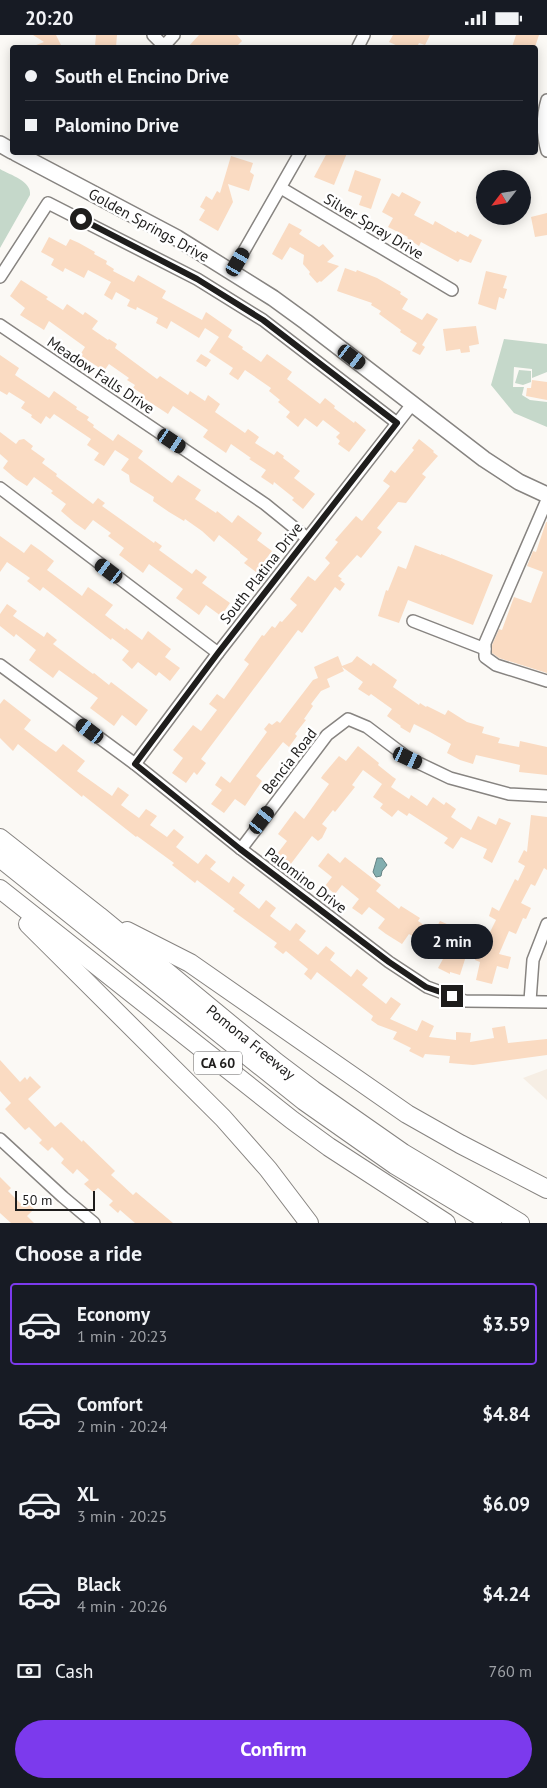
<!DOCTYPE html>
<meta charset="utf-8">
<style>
:root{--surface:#171b24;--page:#20242c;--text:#f1f3f6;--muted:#9ea1a6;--line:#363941;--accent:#7c3aed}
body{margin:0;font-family:"PT Sans",sans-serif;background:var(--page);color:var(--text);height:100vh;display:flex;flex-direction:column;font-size:19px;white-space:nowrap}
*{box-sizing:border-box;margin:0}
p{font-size:16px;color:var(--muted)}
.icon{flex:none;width:28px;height:28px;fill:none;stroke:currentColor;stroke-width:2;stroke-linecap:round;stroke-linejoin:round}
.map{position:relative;height:1188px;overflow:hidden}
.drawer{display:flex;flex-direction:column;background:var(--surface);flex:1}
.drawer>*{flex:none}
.top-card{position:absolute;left:10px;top:10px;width:528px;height:110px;border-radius:5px;box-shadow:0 2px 12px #0003;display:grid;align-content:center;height:110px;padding:0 15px;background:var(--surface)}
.needle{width:32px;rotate:239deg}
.tools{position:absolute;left:476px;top:135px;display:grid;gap:10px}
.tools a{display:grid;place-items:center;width:55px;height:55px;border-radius:50%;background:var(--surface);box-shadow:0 2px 12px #0003;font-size:25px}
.scale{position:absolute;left:15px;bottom:12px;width:80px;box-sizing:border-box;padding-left:5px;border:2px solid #1e1d1c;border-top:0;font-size:14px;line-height:18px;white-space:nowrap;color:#1e1d1c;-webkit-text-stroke:4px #fff;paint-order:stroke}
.end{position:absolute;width:22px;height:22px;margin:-11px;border:6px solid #1e1d1c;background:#fff;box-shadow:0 0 0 2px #fff}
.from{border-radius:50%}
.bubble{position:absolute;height:35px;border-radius:18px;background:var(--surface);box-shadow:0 2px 12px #0003;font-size:16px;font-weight:700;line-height:35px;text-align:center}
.car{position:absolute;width:15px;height:30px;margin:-15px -8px;border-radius:6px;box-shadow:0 0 4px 1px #0007;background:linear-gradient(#222 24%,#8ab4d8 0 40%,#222 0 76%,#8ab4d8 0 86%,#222 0)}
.top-card b{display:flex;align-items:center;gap:18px;height:48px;font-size:19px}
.top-card b+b{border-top:1px solid var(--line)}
.top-card i{width:12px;height:12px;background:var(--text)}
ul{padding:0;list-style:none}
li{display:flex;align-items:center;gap:15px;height:82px;margin:0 10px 8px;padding:0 5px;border:2px solid transparent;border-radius:5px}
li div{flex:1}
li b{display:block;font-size:19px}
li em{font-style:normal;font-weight:700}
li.active{border-color:var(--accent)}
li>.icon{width:45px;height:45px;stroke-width:1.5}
h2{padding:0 15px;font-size:22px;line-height:60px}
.pay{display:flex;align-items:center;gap:12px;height:55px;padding:0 15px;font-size:19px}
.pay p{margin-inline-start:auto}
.cta{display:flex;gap:10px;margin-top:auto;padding:10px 15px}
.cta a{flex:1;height:58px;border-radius:30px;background:var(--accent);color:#fff;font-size:20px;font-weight:700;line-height:58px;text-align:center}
.status{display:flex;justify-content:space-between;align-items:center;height:35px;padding:0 25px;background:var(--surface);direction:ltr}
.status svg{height:14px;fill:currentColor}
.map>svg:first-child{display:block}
</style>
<div class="status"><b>20:20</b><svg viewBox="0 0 49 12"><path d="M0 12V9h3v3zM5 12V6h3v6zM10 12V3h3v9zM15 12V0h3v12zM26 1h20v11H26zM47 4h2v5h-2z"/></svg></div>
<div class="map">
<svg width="547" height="1188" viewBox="0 0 547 1188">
<rect width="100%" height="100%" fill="#fbf9f5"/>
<polygon fill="#f6eee4" points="547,1034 547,1065 523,1043"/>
<g fill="#c5d8ca">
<path d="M0 134C10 140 32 146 30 160L0 213Z"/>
<polygon points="504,304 547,309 547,337 532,343 532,334 514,332 513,352 524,352 522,360 530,365 547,367 547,392 514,378 491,350"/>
<polygon points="519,335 531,336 531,347 523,350 515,348"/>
</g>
<polygon fill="#82aeaf" stroke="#648283" points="377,823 382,823 387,830 382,836 381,841 376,842 373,837"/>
<g fill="#fadbc2">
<polygon points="33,0 56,0 62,12 31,12 44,7"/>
<polygon points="96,0 117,0 116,12 95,11"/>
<polygon points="199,0 237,0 242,6 236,12 188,12"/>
<polygon points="393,0 430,0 425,10 419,8 417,12 400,12 389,7"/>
<polygon points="516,0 539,0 535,12 512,12"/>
<polygon points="327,118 347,118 334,150 314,142"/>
<polygon points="231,121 253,128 250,137 254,140 249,156 228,149 233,167 218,196 199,185 205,175 200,172 206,161 212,165 217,156 220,158"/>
<polygon points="355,135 381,144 371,174 359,170 362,161 348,156"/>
<polygon points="402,157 421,167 414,180 433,190 435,186 456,198 457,196 468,202 470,199 482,205 471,228 460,224 458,227 421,207 419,211 407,203 408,202 388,192 393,183 382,177 392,158 399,162"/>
<polygon points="547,178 547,200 535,202 531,182"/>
<polygon points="289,188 302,195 299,199 319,212 323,209 334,221 327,227 339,231 321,247 320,246 317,248 309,239 310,237 303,229 304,220 290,212 282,225 272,219"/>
<polygon points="49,202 66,211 70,204 79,208 95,217 94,219 107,226 106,229 114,234 113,236 134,247 138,240 166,256 162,263 202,285 206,277 232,295 228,302 243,312 242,314 261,327 267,319 292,337 287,344 320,369 325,363 335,371 334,373 354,388 355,386 366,395 349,417 338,409 340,406 336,402 340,398 323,385 317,392 305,383 298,392 286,382 290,377 278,367 280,365 269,356 271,353 245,335 238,345 229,339 233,333 209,317 219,302 205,293 199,303 171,286 167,294 156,288 158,283 137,272 136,275 127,271 130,265 116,257 112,265 104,260 111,247 88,235 84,243 65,233 63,237 51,230 54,224 41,217"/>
<polygon points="345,233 356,237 357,235 377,243 401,257 400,259 408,264 402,274 422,285 427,278 438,284 422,310 425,312 420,320 412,316 417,308 400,297 401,295 379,279 381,276 371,270 372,268 337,256"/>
<polygon points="486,236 507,241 503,253 507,254 504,264 499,262 496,275 478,269"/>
<polygon points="21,245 48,262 46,264 63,275 67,269 83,280 85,277 98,286 92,294 108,305 109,304 117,309 115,313 157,344 160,341 188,360 190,356 205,366 208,360 220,369 215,377 245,398 248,394 259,402 255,408 274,420 277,416 284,421 283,423 300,436 294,443 315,459 303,474 292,465 294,463 274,447 273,450 261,442 266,435 249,424 251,423 231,409 226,418 203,402 208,395 173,371 168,379 142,362 144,360 133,353 135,350 127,345 129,343 109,329 104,336 80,320 85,312 49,286 44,295 20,280 25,273 10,261"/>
<polygon points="476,291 479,309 469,311 470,317 461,318 460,314 446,316 443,294"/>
<polygon points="201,319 211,325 206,332 196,326"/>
<polygon points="0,320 19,333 15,340 49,363 54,356 77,372 76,374 89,382 87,385 94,390 93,392 113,406 118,399 143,416 138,423 172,448 178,440 201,455 195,464 216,478 217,476 232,488 238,480 262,498 257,505 272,516 256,537 244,528 248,524 240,518 240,517 219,500 214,507 202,496 185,484 184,486 169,477 153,466 154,462 130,447 129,440 121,435 129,424 115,415 104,431 94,425 99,418 87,410 91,404 54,379 50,384 46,381 41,389 31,382 32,380 21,373 25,367 9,357 7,360 0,356"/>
<polygon points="532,345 547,347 547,365 526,361 527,353 531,353"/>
<polygon points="0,397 16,409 19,405 24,404 33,411 31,414 45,424 42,428 57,439 56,441 93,469 98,463 105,468 102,471 154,508 155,506 162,511 159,515 192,539 196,534 207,542 202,548 230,568 221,581 206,570 199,580 187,571 176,563 183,554 149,529 143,538 122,522 119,520 124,513 108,501 111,498 93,485 85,495 75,488 61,476 66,469 51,458 53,456 34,442 27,451 16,444 3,433 8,426 0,419"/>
<polygon points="419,404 434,416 433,417 438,421 422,439 426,442 406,468 398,467 377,493 382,497 361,523 357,520 338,541 342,544 340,545 345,549 340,556 335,552 302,598 298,595 201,724 206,728 197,740 194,737 186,748 172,738 183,723 173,715 193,690 201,696 217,675 209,669 217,659 224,664 249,629 244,625 254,611 262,600 264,601 272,591 275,593 280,586 282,587 297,570 290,564 308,541 315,546 330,528 325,523 338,507 335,505 356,481 362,486 390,451 383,446 391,435 395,438 414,415 412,413"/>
<polygon points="546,487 547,487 547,638 499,623 492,618 492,610 499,594 502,595 514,562 531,568 543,537 527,531 533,516 536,517"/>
<polygon points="0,501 24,518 31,509 41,516 54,526 47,535 82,561 88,552 102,562 113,570 105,580 125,595 126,593 142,605 148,596 158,604 171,614 165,622 180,633 170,646 159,637 156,641 138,627 132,634 122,625 129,616 112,603 111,605 43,552 40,556 27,546 30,543 7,527 0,537"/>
<polygon points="415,510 441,520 441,519 493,540 473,590 408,565 399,588 378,581 386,555 388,556 398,531 406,534"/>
<polygon points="7,569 17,576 13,581 44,602 47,597 57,605 53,609 93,639 94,638 109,650 111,647 148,675 136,691 122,680 114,691 90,673 98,663 59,635 53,643 29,625 36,615 16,599 14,602 0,591 0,579"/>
<polygon points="338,621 342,631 352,627 357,621 371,631 373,628 397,645 393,652 419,670 420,668 426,672 427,671 445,680 448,675 467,687 484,692 482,698 500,703 498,708 519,712 520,706 547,712 547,740 519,737 520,730 476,720 473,729 460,725 447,718 451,709 430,697 414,689 410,698 400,692 401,691 387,681 392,674 371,659 369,661 358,654 363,647 342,632 344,636 327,644 330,652 321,656 311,669 313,671 304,684 306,685 295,699 297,701 289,712 283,707 256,741 262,746 245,771 235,764 224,778 211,769 222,755 215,750 221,741 230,748 267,697 264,694 269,688 272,690 277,686 280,688 313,645 318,643 314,632"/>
<polygon points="4,664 31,685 24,694 40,706 56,717 63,709 85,726 77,736 112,761 118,752 129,760 121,770 139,783 146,774 157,781 150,790 167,802 174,794 184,802 176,812 198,829 206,819 216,827 210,834 229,848 233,841 245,850 239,858 259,874 266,865 276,873 270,881 290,896 296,888 306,896 299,905 318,920 326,911 335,918 330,925 351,942 357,934 368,943 362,950 386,969 391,962 401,969 390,984 417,996 422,985 434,991 429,1002 456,1005 456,997 471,998 470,1007 494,1003 492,993 505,991 508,1008 547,1004 547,1020 473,1030 449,1028 450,1021 425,1019 423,1023 409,1016 411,1013 393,1004 397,997 378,990 371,985 373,981 317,937 311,945 304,939 308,934 286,916 283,919 274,912 277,908 233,876 235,874 197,845 195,848 172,830 174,828 137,801 136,802 83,760 82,762 18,709 13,716 0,703 0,669"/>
<polygon points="358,711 379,728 378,730 393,742 396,744 391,752 409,764 411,760 427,771 433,762 444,770 446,767 456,774 451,782 471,795 478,781 496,790 499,783 511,788 492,828 483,823 487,814 461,802 453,814 444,808 448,803 409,778 407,781 398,775 392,782 380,773 383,769 373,762 382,749 363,735 352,750 355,752 335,777 333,775 322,789 327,793 322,803 318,806 312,801 290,830 277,819 287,806 278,799 295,776 304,784 329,749 321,743 323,740 339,721 346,726"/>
<polygon points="531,780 547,782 547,835 544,833 535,851 531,849 521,868 531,873 526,884 523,883 516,899 509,896 499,919 511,922 508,934 497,931 492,949 476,945 480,927 475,925 477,916 480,917 496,885 489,881 492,872 499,876 515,844 518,846 525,831 518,827 524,815 527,817"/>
<polygon points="328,818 340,828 345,822 381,850 376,856 399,874 401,871 420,883 418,886 434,897 440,886 463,896 460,903 462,905 458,915 459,916 458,919 466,921 460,940 450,937 450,939 438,933 443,924 426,916 428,911 409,899 402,909 386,899 378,893 385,884 369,872 362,880 352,873 359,864 342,850 335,859 325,851 332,842 318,831"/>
<polygon points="0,1025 20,1047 25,1042 27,1045 30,1041 41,1052 28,1064 55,1092 61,1087 82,1107 83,1105 115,1136 111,1140 120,1148 133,1160 136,1157 173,1188 135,1188 120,1175 118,1178 109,1170 113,1166 98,1153 93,1157 84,1149 89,1145 77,1134 73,1139 61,1128 64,1124 52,1112 48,1116 39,1108 42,1105 29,1092 25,1095 5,1074 11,1068 0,1056"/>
<polygon points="0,1142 11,1153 8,1156 22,1170 25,1166 34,1174 27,1181 34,1188 11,1188 0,1178"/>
</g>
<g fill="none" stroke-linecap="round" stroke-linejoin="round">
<defs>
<g id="minor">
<polyline points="153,0 164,11"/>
<polyline points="163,12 174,0"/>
<polyline points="358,12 364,0"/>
<path d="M547 65C542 82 542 99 547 116"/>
<polyline points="281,153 452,255"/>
<polyline points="232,237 300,118"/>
<polyline points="0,242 48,168 197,244 263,285 397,388"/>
<polyline points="0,290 265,469 307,503"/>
<polyline points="0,453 218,618"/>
<polyline points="547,465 485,608 485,622 496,630 547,646"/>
<polyline points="413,586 485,614"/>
<polyline points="0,630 135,729 241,814 389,927 427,952 465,966 547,967"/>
<polyline points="135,729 218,618 413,368"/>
<polyline points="241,814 327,700 348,684 367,692 408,723 450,743 509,759 547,761"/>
<polyline points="530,966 533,925 547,889"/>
<polyline points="0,1104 63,1162 94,1188"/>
</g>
<g id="major">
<polyline points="0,109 12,116"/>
<polyline points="16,118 177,203 273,263 306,287 484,424 519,447 547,460"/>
</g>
<g id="highway">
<polyline points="0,803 99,881 276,1027 313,1055 403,1118 520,1188"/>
<polyline points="0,823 304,1066 395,1130 492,1188"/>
<polyline points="0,854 292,1085 329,1112 446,1188"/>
<polyline points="28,889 223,1083 268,1134 309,1188"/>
<polyline points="127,896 190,928 407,1079 460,1109 547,1154"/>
</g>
</defs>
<use href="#minor" stroke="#878481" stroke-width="14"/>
<use href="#major" stroke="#878481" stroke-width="18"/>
<use href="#highway" stroke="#878481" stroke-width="20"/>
<use href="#minor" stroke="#fff" stroke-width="11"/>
<use href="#major" stroke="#fff" stroke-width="15"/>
<use href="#highway" stroke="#fff" stroke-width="18"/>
</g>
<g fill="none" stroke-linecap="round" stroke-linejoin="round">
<polyline stroke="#1e1d1c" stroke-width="6" points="81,184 197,244 263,285 397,388 218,618 135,729 240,814 389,927 426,952 452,961"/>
</g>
<g text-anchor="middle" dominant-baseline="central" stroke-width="5" stroke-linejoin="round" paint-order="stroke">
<rect fill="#fff" stroke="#626160" stroke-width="1" x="194" y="1016.5" width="48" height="23" rx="4"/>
<g font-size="14" font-weight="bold" fill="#1e1d1c">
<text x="218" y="1028">CA 60</text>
</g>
<g font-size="15" fill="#1e1d1c" stroke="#fff">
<text transform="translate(149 190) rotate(29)">Golden Springs Drive</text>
<text transform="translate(374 191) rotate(31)">Silver Spray Drive</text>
<text transform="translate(101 340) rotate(34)">Meadow Falls Drive</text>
<text transform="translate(261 538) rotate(-52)">South Platina Drive</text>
<text transform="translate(289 726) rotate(-52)">Bencia Road</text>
<text transform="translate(306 845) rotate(37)">Palomino Drive</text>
<text transform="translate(251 1007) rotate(39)">Pomona Freeway</text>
</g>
</g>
</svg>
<div class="tools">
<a><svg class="needle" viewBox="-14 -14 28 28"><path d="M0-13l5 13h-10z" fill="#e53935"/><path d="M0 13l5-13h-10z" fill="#9ea1a6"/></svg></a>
</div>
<div class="scale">50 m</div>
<i class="end from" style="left:81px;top:184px"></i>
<i class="end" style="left:452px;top:961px"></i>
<div class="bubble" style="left:411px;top:889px;width:82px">2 min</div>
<i class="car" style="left:238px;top:227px;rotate:30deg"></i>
<i class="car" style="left:352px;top:322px;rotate:127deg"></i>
<i class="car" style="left:172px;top:406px;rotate:124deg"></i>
<i class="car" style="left:109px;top:536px;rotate:307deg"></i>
<i class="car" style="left:90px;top:696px;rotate:307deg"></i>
<i class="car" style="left:408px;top:723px;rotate:115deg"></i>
<i class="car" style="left:262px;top:785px;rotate:37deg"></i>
<div class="top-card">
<b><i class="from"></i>South el Encino Drive</b>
<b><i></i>Palomino Drive</b>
</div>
</div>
<section class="drawer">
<h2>Choose a ride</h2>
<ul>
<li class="active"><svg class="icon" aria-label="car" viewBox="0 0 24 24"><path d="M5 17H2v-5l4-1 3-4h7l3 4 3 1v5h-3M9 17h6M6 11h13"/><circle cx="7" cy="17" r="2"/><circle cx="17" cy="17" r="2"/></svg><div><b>Economy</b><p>1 min · 20:23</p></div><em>$3.59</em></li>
<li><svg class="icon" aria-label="car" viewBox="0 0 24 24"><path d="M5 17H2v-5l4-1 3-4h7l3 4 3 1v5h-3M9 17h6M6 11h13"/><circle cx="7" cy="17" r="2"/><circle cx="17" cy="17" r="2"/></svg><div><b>Comfort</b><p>2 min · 20:24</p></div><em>$4.84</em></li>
<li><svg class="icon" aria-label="car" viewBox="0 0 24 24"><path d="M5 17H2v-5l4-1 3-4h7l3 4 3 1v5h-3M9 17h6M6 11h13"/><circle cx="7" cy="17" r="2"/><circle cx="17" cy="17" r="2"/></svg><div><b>XL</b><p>3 min · 20:25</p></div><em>$6.09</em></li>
<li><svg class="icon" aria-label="car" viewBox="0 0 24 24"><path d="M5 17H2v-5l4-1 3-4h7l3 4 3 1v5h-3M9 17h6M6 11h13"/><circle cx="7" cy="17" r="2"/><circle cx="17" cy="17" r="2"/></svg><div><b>Black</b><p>4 min · 20:26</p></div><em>$4.24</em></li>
</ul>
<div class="pay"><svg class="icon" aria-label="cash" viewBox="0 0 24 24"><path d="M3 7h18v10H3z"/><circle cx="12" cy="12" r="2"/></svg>Cash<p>760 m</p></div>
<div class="cta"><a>Confirm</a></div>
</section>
